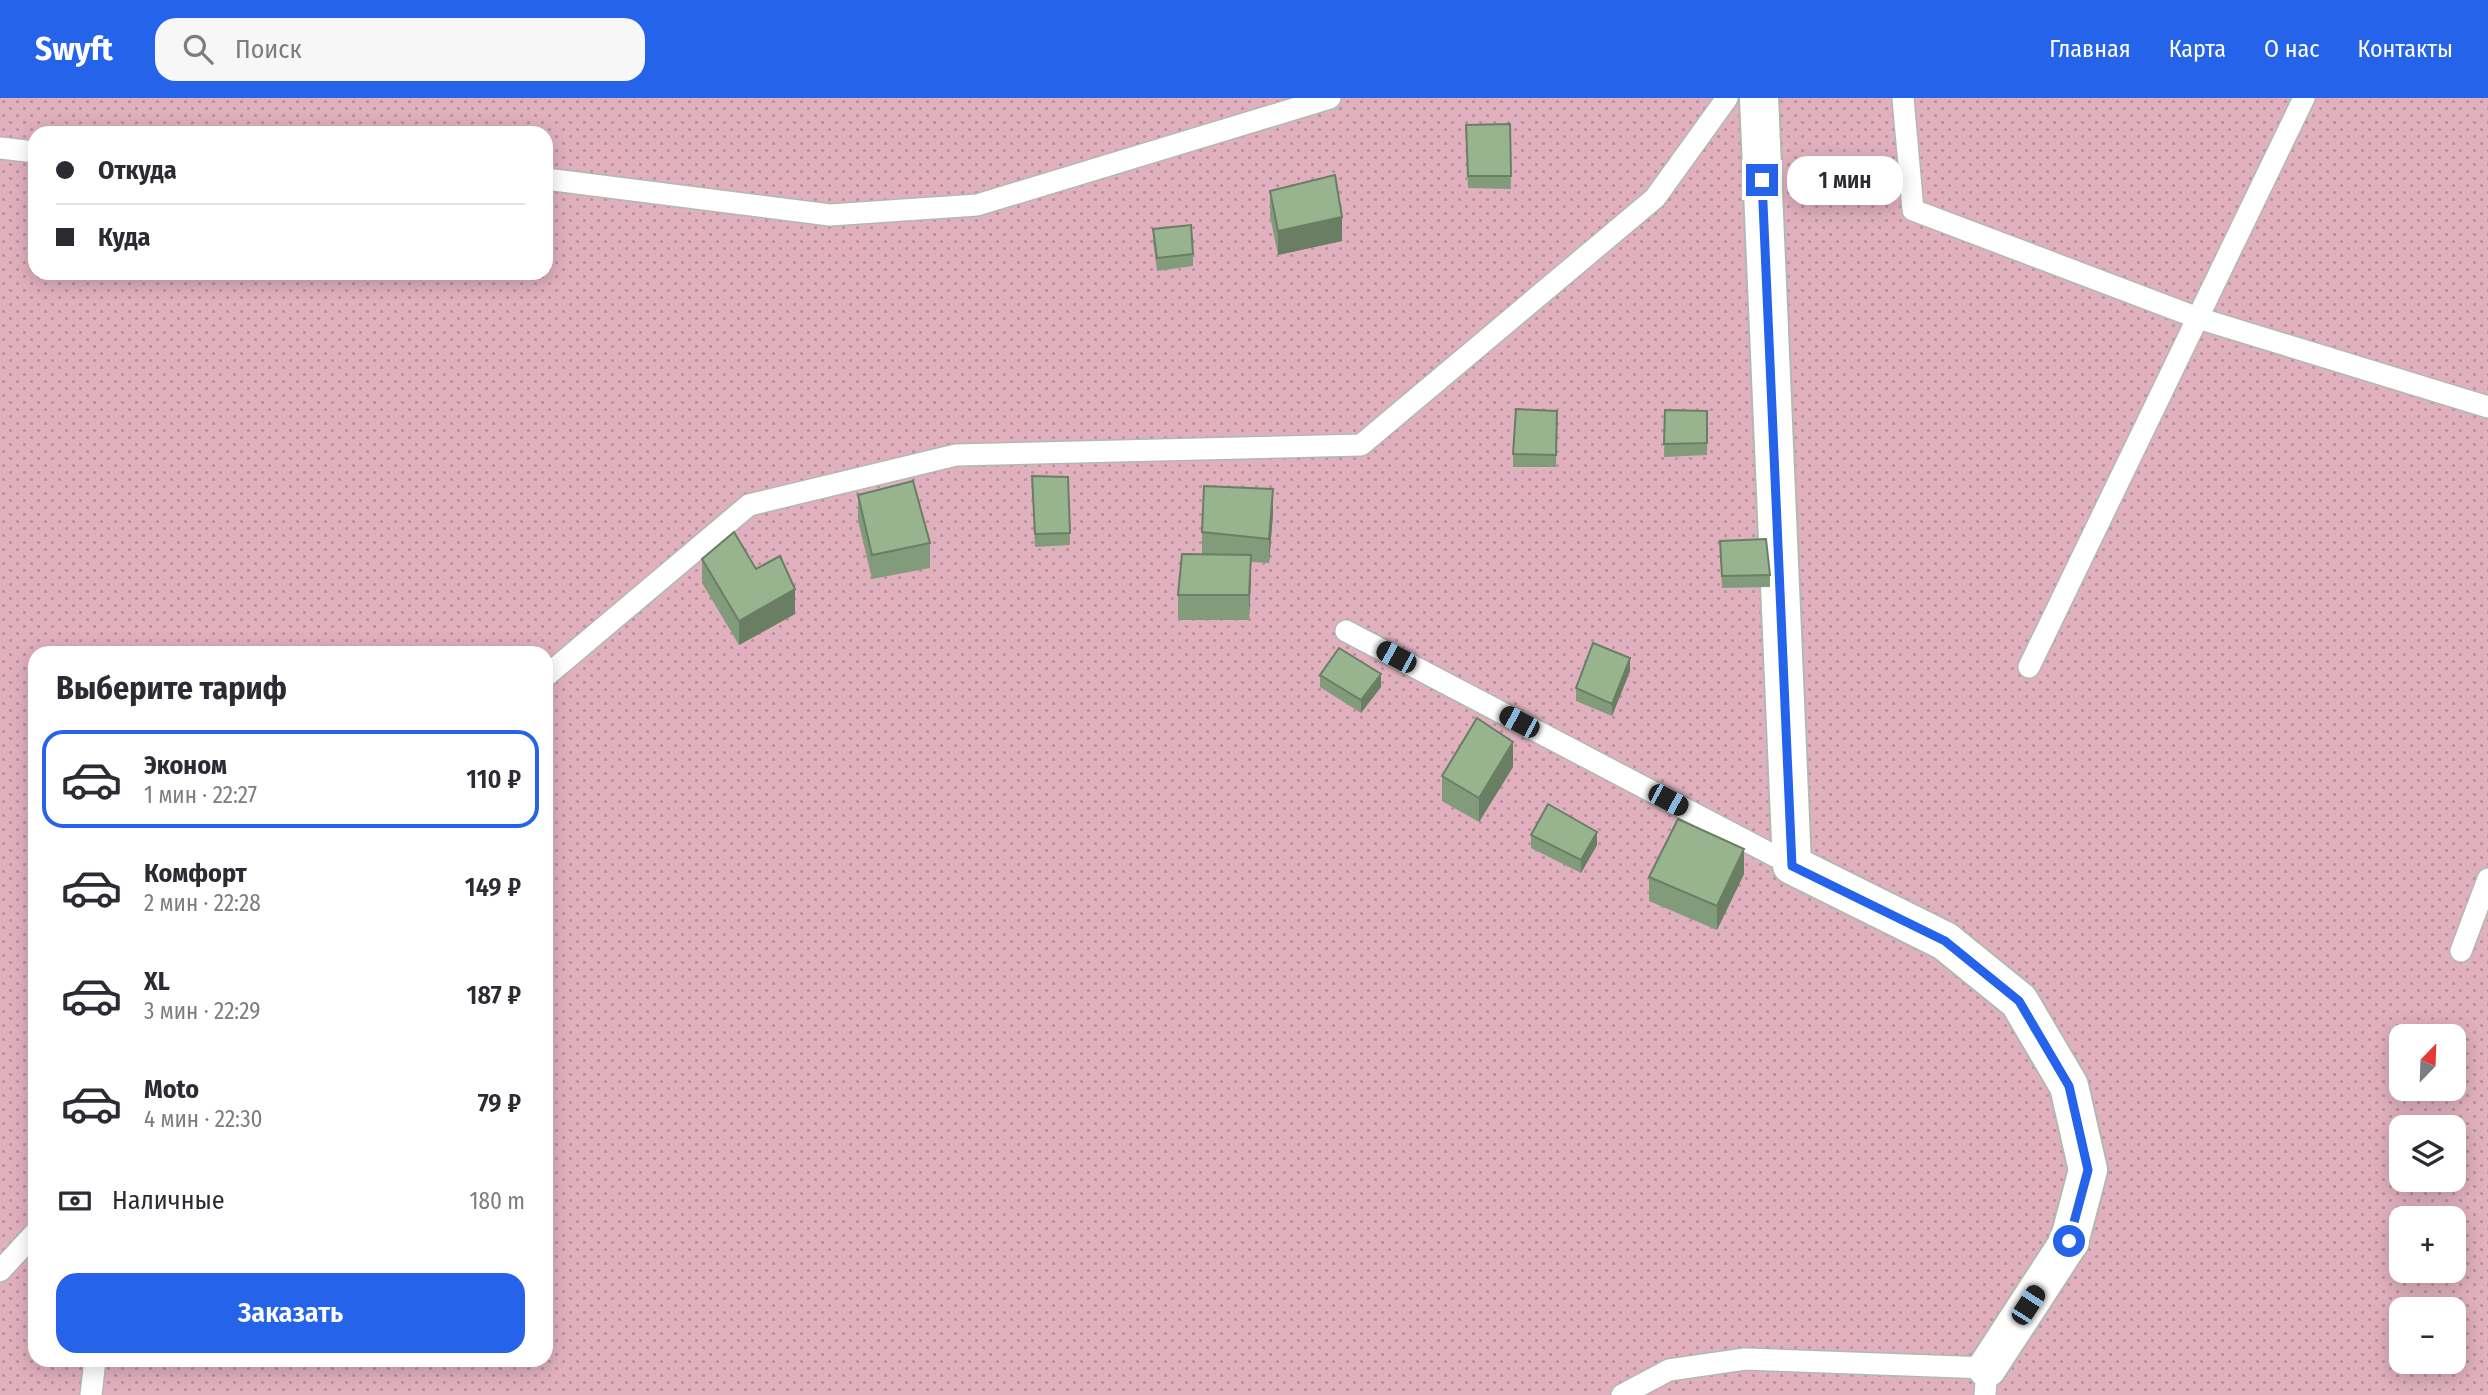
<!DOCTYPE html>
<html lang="ru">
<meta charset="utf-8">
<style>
:root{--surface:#fff;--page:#f7f7f7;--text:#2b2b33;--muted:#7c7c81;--line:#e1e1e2;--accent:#2563eb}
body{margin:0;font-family:"Fira Sans Condensed",sans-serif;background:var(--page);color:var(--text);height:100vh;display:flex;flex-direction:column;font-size:26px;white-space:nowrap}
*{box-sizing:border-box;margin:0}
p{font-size:23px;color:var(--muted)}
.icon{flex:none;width:38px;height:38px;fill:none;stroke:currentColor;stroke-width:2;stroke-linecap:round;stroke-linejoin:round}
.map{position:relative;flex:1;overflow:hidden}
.side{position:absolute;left:28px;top:548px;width:525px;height:721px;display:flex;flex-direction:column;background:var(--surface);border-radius:21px;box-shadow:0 4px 18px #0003}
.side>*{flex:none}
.banner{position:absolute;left:28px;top:28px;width:525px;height:154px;border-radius:21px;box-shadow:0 4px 18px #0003;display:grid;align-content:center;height:154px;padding:0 28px;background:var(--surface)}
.needle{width:46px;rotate:23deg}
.buttons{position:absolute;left:2389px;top:926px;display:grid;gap:14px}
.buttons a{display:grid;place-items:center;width:77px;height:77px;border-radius:14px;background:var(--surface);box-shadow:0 4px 18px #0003;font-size:35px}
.end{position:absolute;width:32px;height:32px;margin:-16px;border:9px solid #2563eb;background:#fff;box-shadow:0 0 0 4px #fff}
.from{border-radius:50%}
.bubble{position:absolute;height:49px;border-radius:21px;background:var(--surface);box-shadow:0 4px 18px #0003;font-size:23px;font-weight:600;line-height:49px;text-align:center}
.car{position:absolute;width:21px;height:42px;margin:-21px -10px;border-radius:9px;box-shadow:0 0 5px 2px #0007;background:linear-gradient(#222 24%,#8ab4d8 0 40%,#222 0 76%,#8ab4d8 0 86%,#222 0)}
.banner b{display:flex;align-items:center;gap:24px;height:66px;font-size:26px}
.banner b+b{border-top:2px solid var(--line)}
.banner i{width:18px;height:18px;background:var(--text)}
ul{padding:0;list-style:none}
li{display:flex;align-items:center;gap:21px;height:98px;margin:0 14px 10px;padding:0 14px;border:4px solid transparent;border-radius:21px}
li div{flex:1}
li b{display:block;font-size:26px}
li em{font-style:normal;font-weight:600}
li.current{border-color:var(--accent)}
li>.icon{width:63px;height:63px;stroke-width:1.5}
h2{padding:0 28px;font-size:32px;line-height:84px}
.pay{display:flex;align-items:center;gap:18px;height:77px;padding:0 28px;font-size:26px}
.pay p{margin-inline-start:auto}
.cta{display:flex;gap:14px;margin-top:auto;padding:14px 28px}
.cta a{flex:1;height:80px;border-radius:21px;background:var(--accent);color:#fff;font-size:28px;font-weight:600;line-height:80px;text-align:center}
header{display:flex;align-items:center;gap:42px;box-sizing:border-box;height:98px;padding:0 35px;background:var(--accent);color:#fff}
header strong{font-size:33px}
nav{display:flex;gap:38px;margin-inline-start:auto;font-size:24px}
.search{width:490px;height:63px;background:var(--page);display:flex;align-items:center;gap:18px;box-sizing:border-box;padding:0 24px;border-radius:21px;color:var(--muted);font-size:26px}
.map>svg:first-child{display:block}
</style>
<header>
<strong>Swyft</strong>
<div class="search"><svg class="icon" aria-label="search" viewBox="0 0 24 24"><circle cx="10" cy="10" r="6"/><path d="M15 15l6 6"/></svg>Поиск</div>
<nav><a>Главная</a><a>Карта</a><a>О нас</a><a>Контакты</a></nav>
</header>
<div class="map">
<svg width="2488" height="1297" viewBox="0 0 2488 1297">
<defs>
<pattern id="garden-dots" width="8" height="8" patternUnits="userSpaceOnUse" patternTransform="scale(1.75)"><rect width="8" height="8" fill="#e1b0be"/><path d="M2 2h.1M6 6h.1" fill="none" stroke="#b7909b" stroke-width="1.8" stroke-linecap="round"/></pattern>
</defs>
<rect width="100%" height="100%" fill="#e6ece4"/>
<path fill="url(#garden-dots)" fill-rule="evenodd" d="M0 0H2488V1297H0ZM35 35H546V175H35ZM35 555H546V1262H35ZM2401 938H2454V990H2401ZM2401 1029H2454V1082H2401ZM2401 1120H2454V1172H2401ZM2401 1211H2454V1264H2401Z"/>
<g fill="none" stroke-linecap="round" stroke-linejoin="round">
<defs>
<g id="service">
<polyline points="1903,0 1913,112 2198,220 2488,309"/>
<polyline points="0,50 35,54"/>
<polyline points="546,81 830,117 977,107 1330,0"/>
<polyline points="1346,533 1792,767"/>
<polyline points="2029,569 2304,0"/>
<polyline points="546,578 749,407 956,357 1361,347 1655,100 1727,0"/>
<polyline points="2461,853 2488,781"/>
<polyline points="0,1173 35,1135"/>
<polyline points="91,1297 95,1262"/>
<polyline points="1622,1297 1669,1272 1745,1261 1987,1270 1985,1297"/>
</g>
<polyline id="minor" points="1759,0 1792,767 1945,843 2019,903 2069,988 2088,1072 2069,1144 1987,1270"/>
</defs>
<use href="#service" stroke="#b3b9b2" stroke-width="24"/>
<use href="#minor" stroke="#b3b9b2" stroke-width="42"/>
<use href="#service" stroke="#fff" stroke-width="21"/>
<use href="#minor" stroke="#fff" stroke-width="38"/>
</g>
<g fill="#829b7b">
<polygon points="1510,26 1511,91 1468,90 1466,27"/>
<polygon points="1270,93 1342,143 1278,157 1270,118"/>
<polygon points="1153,131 1193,156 1193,168 1157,173 1153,143"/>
<polygon points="1665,312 1707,313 1707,357 1664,359"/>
<polygon points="1557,313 1556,369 1513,369 1513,356"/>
<polygon points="1032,378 1068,379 1070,447 1035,449"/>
<polygon points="858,397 930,445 930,470 872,481 858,422"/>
<polygon points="1273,416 1269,465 1251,464 1249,522 1178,522 1178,497 1202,456 1202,434"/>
<polygon points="1720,443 1770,477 1770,489 1722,490"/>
<polygon points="702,461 756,471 795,516 739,547 702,485"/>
<polygon points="1630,573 1612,618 1576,603 1576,590"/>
<polygon points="1320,577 1381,589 1361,615 1320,589"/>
<polygon points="1513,669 1479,724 1442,703 1442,678"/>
<polygon points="1531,737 1597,747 1581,775 1531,750"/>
<polygon points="1744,776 1717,832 1649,803 1649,779"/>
</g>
<g fill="#6a7e64">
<polygon points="1342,119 1342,143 1278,157 1278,133"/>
<polygon points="1273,391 1273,416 1269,465 1269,441"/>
<polygon points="1251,457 1251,482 1249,522 1249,497"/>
<polygon points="795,491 795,516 739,547 739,523"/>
<polygon points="1630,560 1630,573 1612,618 1612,606"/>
<polygon points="1381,576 1381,589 1361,615 1361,602"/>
<polygon points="1513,644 1513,669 1479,724 1479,700"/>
<polygon points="1597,734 1597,747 1581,775 1581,762"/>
<polygon points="1744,751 1744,776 1717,832 1717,808"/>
</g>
<g fill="#97b48f" stroke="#6a7e64" stroke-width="2">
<polygon points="1510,26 1511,78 1468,78 1466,27"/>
<polygon points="1335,77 1342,119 1278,133 1270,93"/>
<polygon points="1191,127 1193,156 1157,160 1153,131"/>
<polygon points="1516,311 1557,313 1556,357 1513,356"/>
<polygon points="1665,312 1707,313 1707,345 1664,346"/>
<polygon points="1032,378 1068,379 1070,435 1035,436"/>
<polygon points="913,383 930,445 872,457 858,397"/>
<polygon points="1204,388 1273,391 1269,441 1202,434"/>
<polygon points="734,434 756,471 780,458 795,491 739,523 702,461"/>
<polygon points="1766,441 1770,477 1722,478 1720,443"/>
<polygon points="1182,456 1251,457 1249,497 1178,497"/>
<polygon points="1593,545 1630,560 1612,606 1576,590"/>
<polygon points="1339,550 1381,576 1361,602 1320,577"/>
<polygon points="1477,620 1513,644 1479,700 1442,678"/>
<polygon points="1548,706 1597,734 1581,762 1531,737"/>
<polygon points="1678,721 1744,751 1717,808 1649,779"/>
</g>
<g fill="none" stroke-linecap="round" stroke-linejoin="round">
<polyline stroke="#2563eb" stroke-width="9" points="1762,82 1792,768 1945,843 2019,903 2069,988 2088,1072 2069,1143"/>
</g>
</svg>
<div class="buttons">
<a><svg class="needle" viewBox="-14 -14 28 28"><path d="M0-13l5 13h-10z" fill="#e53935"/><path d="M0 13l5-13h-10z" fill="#7c7c81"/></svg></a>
<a><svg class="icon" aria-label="layers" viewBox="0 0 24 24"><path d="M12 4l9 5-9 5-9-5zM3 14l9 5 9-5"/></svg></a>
<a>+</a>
<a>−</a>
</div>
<i class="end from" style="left:2069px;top:1143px"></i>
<i class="end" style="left:1762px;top:82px"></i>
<div class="bubble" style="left:1787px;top:58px;width:116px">1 мин</div>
<i class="car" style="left:1396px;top:559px;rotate:298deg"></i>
<i class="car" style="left:1519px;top:624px;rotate:298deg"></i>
<i class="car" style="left:1668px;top:702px;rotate:118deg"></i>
<i class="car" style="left:2028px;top:1207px;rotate:33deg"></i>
<div class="banner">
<b><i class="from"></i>Откуда</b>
<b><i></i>Куда</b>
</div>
<section class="side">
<h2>Выберите тариф</h2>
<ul>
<li class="current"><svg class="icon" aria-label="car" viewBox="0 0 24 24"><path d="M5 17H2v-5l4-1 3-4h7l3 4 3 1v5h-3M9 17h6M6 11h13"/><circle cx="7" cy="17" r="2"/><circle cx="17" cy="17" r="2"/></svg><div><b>Эконом</b><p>1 мин · 22:27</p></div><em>110 ₽</em></li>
<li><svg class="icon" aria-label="car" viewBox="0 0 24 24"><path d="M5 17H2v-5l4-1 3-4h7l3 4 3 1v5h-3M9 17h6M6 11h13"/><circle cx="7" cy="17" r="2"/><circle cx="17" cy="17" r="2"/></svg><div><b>Комфорт</b><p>2 мин · 22:28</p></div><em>149 ₽</em></li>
<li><svg class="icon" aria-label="car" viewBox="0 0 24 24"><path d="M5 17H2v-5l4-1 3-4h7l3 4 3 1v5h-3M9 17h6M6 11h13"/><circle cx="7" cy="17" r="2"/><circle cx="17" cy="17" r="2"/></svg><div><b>XL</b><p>3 мин · 22:29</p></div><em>187 ₽</em></li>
<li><svg class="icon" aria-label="car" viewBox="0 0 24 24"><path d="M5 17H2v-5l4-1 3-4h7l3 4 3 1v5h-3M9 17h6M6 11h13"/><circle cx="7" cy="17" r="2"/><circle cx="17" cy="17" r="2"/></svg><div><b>Moto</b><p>4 мин · 22:30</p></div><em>79 ₽</em></li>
</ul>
<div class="pay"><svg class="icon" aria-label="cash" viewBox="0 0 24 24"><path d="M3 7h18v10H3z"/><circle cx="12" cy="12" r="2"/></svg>Наличные<p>180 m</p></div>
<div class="cta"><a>Заказать</a></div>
</section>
</div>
